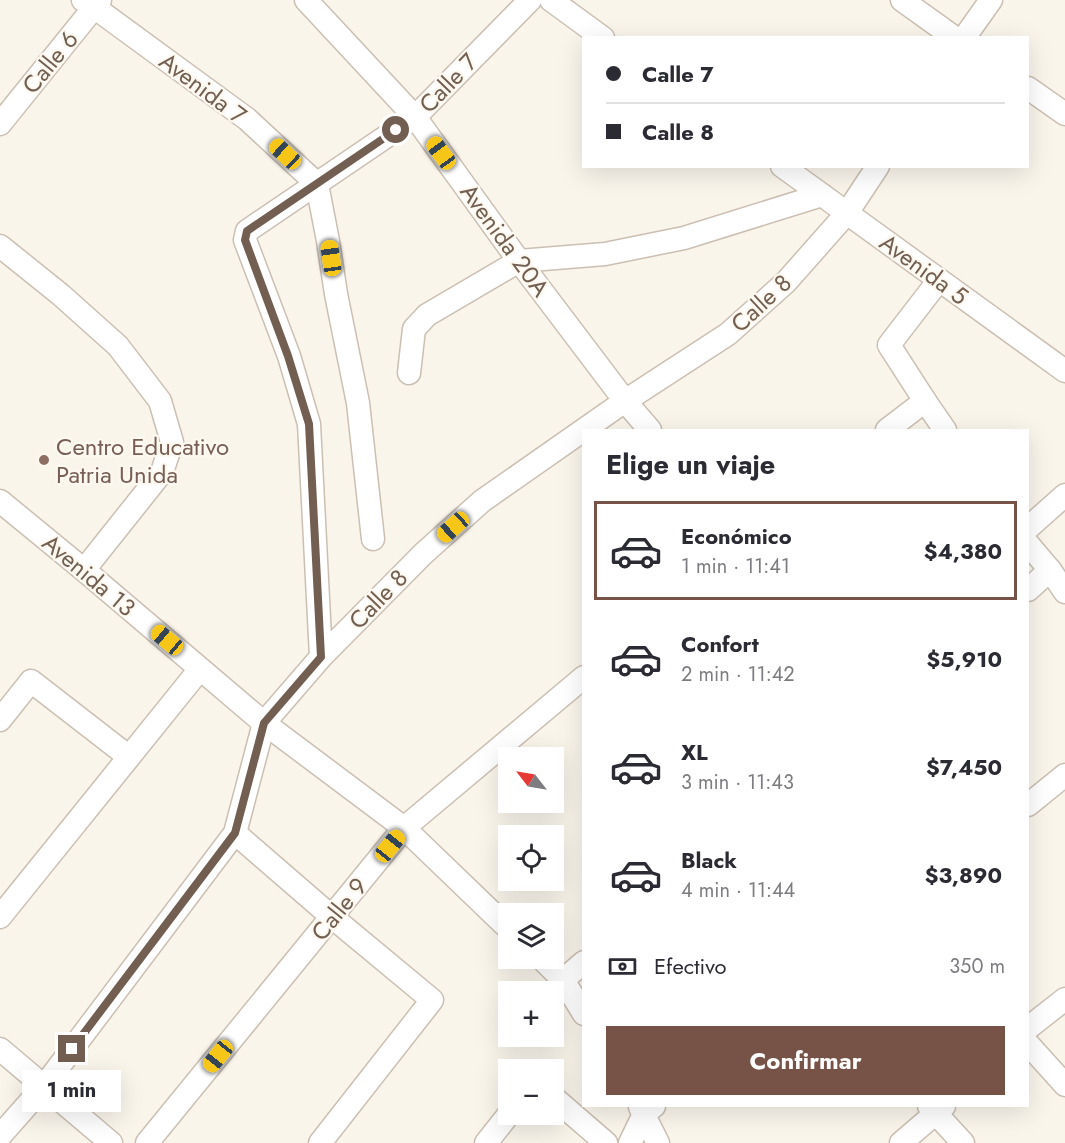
<!DOCTYPE html>
<html lang="es">
<meta charset="utf-8">
<style>
:root{--surface:#fff;--page:#f7f7f7;--text:#2b2b33;--muted:#7c7c81;--line:#e1e1e2;--accent:#775347}
body{margin:0;font-family:Jost,sans-serif;background:var(--page);color:var(--text);height:100vh;display:flex;flex-direction:column;font-size:22px;white-space:nowrap}
*{box-sizing:border-box;margin:0}
p{font-size:20px;color:var(--muted)}
.icon{flex:none;width:33px;height:33px;fill:none;stroke:currentColor;stroke-width:2;stroke-linecap:round;stroke-linejoin:round}
.map{position:relative;flex:1;overflow:hidden}
.side{position:absolute;left:582px;top:429px;width:447px;height:678px;display:flex;flex-direction:column;background:var(--surface);border-radius:0px;box-shadow:0 6px 24px #0002}
.side>*{flex:none}
.guide{position:absolute;left:582px;top:36px;width:447px;height:132px;border-radius:0px;box-shadow:0 6px 24px #0002;display:grid;align-content:center;height:132px;padding:0 24px;background:var(--surface)}
.needle{width:39px;rotate:301deg}
.tools{position:absolute;left:498px;top:747px;display:grid;gap:12px}
.tools a{display:grid;place-items:center;width:66px;height:66px;border-radius:0px;background:var(--surface);box-shadow:0 6px 24px #0002;font-size:30px}
.end{position:absolute;width:27px;height:27px;margin:-14px;border:8px solid #725f51;background:#fff;box-shadow:0 0 0 3px #fff}
.from{border-radius:50%}
.bubble{position:absolute;height:42px;border-radius:0px;background:var(--surface);box-shadow:0 6px 24px #0002;font-size:20px;font-weight:700;line-height:42px;text-align:center}
.car{position:absolute;width:18px;height:36px;margin:-18px -9px;border-radius:8px;box-shadow:0 0 4px 2px #0007;background:linear-gradient(#f5c518 24%,#345 0 40%,#f5c518 0 76%,#345 0 86%,#f5c518 0)}
.guide b{display:flex;align-items:center;gap:21px;height:57px;font-size:22px}
.guide b+b{border-top:2px solid var(--line)}
.guide i{width:15px;height:15px;background:var(--text)}
ul{padding:0;list-style:none}
li{display:flex;align-items:center;gap:18px;height:99px;margin:0 12px 9px;padding:0 12px;border:3px solid transparent;border-radius:0px}
li div{flex:1}
li b{display:block;font-size:22px}
li em{font-style:normal;font-weight:700}
li.selected{border-color:var(--accent)}
li>.icon{width:54px;height:54px;stroke-width:1.5}
h2{padding:0 24px;font-size:27px;line-height:72px}
.pay{display:flex;align-items:center;gap:15px;height:66px;padding:0 24px;font-size:22px}
.pay p{margin-inline-start:auto}
.button{display:flex;gap:12px;margin-top:auto;padding:12px 24px}
.button a{flex:1;height:69px;border-radius:0px;background:var(--accent);color:#fff;font-size:24px;font-weight:700;line-height:69px;text-align:center}
.map>svg:first-child{display:block}
</style>
<div class="map">
<svg width="1065" height="1143" viewBox="0 0 1065 1143">
<rect width="100%" height="100%" fill="#faf5eb"/>
<g fill="none" stroke-linecap="round" stroke-linejoin="round">
<defs>
<g id="street">
<polyline points="83,0 94,7 247,119 317,184 328,241 336,294 358,403 373,539"/>
<polyline points="306,0 415,117 519,261 625,401 650,430"/>
<polyline points="551,0 603,38"/>
<polyline points="902,0 955,38"/>
<polyline points="964,38 991,0"/>
<polyline points="1028,88 1065,114"/>
<polyline points="0,124 100,0"/>
<polyline points="782,166 1065,371"/>
<polyline points="0,246 61,295 118,346 160,401 172,442 162,472 84,570"/>
<polyline points="939,280 889,345 925,401 945,430"/>
<polyline points="409,373 414,329 427,315 519,261 605,254 684,238 822,195"/>
<polyline points="887,430 925,401"/>
<polyline points="0,501 84,570 264,723 404,828 508,928"/>
<polyline points="1028,528 1065,495"/>
<polyline points="1028,544 1050,570 1065,592"/>
<polyline points="1028,590 1050,570"/>
<polyline points="321,657 309,424 289,356 245,240 247,231 415,117 530,0"/>
<polyline points="0,720 31,681 129,757"/>
<polyline points="1028,805 1065,775"/>
<polyline points="235,833 332,917 432,1000 320,1143"/>
<polyline points="0,917 200,669"/>
<polyline points="541,958 563,980 584,1014"/>
<polyline points="563,980 584,962"/>
<polyline points="1028,1028 1065,999"/>
<polyline points="1028,1044 1065,1085"/>
<polyline points="0,1049 111,1143"/>
<polyline points="554,1098 606,1143"/>
<polyline points="929,1106 963,1143"/>
<polyline points="640,1107 658,1143"/>
<polyline points="0,1136 45,1085 235,833 264,723 321,657 423,554 482,501 625,401 728,334 786,282 847,213 878,166"/>
<polyline points="147,1143 404,828 584,677"/>
<polyline points="486,1143 509,1114"/>
<polyline points="630,1143 644,1114 654,1106"/>
<polyline points="901,1143 944,1106"/>
</g>
</defs>
<use href="#street" stroke="#cbbfb2" stroke-width="25"/>
<use href="#street" stroke="#fff" stroke-width="22"/>
</g>
<g fill="none" stroke-linecap="round" stroke-linejoin="round">
<polyline stroke="#725f51" stroke-width="8" points="72,1049 235,833 264,723 321,657 309,424 288,356 245,240 247,231 396,130"/>
</g>
<circle fill="#8d6e63" stroke="#fdf9f1" stroke-width="2" cx="44" cy="460" r="6"/>
<g text-anchor="middle" dominant-baseline="central" stroke-width="4.5" stroke-linejoin="round" paint-order="stroke">
<g font-size="24" fill="#725f51" stroke="#fdf9f1">
<text transform="translate(50 62) rotate(-51)">Calle 6</text>
<text transform="translate(448 83) rotate(-46)">Calle 7</text>
<text transform="translate(203 88) rotate(37)">Avenida 7</text>
<text transform="translate(505 240) rotate(54)">Avenida 20A</text>
<text transform="translate(924 269) rotate(36)">Avenida 5</text>
<text transform="translate(761 303) rotate(-43)">Calle 8</text>
<text transform="translate(89 575) rotate(40)">Avenida 13</text>
<text transform="translate(378 599) rotate(-46)">Calle 8</text>
<text transform="translate(339 909) rotate(-51)">Calle 9</text>
</g>
<g font-size="24" fill="#785e54" stroke="#fdf9f1" text-anchor="start">
<text x="56" y="446">Centro Educativo<tspan x="56" dy="28">Patria Unida</tspan></text>
</g>
</g>
</svg>
<div class="tools">
<a><svg class="needle" viewBox="-14 -14 28 28"><path d="M0-13l5 13h-10z" fill="#e53935"/><path d="M0 13l5-13h-10z" fill="#7c7c81"/></svg></a>
<a><svg class="icon" aria-label="locate" viewBox="0 0 24 24"><circle cx="12" cy="12" r="6"/><path d="M12 2v4M12 18v4M2 12h4M18 12h4"/></svg></a>
<a><svg class="icon" aria-label="layers" viewBox="0 0 24 24"><path d="M12 4l9 5-9 5-9-5zM3 14l9 5 9-5"/></svg></a>
<a>+</a>
<a>−</a>
</div>
<i class="end from" style="left:396px;top:130px"></i>
<i class="end" style="left:72px;top:1049px"></i>
<div class="bubble" style="left:22px;top:1070px;width:99px">1 min</div>
<i class="car" style="left:441px;top:153px;rotate:324deg"></i>
<i class="car" style="left:285px;top:154px;rotate:313deg"></i>
<i class="car" style="left:331px;top:258px;rotate:352deg"></i>
<i class="car" style="left:453px;top:527px;rotate:228deg"></i>
<i class="car" style="left:167px;top:640px;rotate:310deg"></i>
<i class="car" style="left:390px;top:846px;rotate:39deg"></i>
<i class="car" style="left:218px;top:1056px;rotate:219deg"></i>
<div class="guide">
<b><i class="from"></i>Calle 7</b>
<b><i></i>Calle 8</b>
</div>
<section class="side">
<h2>Elige un viaje</h2>
<ul>
<li class="selected"><svg class="icon" aria-label="car" viewBox="0 0 24 24"><path d="M5 17H2v-5l4-1 3-4h7l3 4 3 1v5h-3M9 17h6M6 11h13"/><circle cx="7" cy="17" r="2"/><circle cx="17" cy="17" r="2"/></svg><div><b>Económico</b><p>1 min · 11:41</p></div><em>$4,380</em></li>
<li><svg class="icon" aria-label="car" viewBox="0 0 24 24"><path d="M5 17H2v-5l4-1 3-4h7l3 4 3 1v5h-3M9 17h6M6 11h13"/><circle cx="7" cy="17" r="2"/><circle cx="17" cy="17" r="2"/></svg><div><b>Confort</b><p>2 min · 11:42</p></div><em>$5,910</em></li>
<li><svg class="icon" aria-label="car" viewBox="0 0 24 24"><path d="M5 17H2v-5l4-1 3-4h7l3 4 3 1v5h-3M9 17h6M6 11h13"/><circle cx="7" cy="17" r="2"/><circle cx="17" cy="17" r="2"/></svg><div><b>XL</b><p>3 min · 11:43</p></div><em>$7,450</em></li>
<li><svg class="icon" aria-label="car" viewBox="0 0 24 24"><path d="M5 17H2v-5l4-1 3-4h7l3 4 3 1v5h-3M9 17h6M6 11h13"/><circle cx="7" cy="17" r="2"/><circle cx="17" cy="17" r="2"/></svg><div><b>Black</b><p>4 min · 11:44</p></div><em>$3,890</em></li>
</ul>
<div class="pay"><svg class="icon" aria-label="cash" viewBox="0 0 24 24"><path d="M3 7h18v10H3z"/><circle cx="12" cy="12" r="2"/></svg>Efectivo<p>350 m</p></div>
<div class="button"><a>Confirmar</a></div>
</section>
</div>
